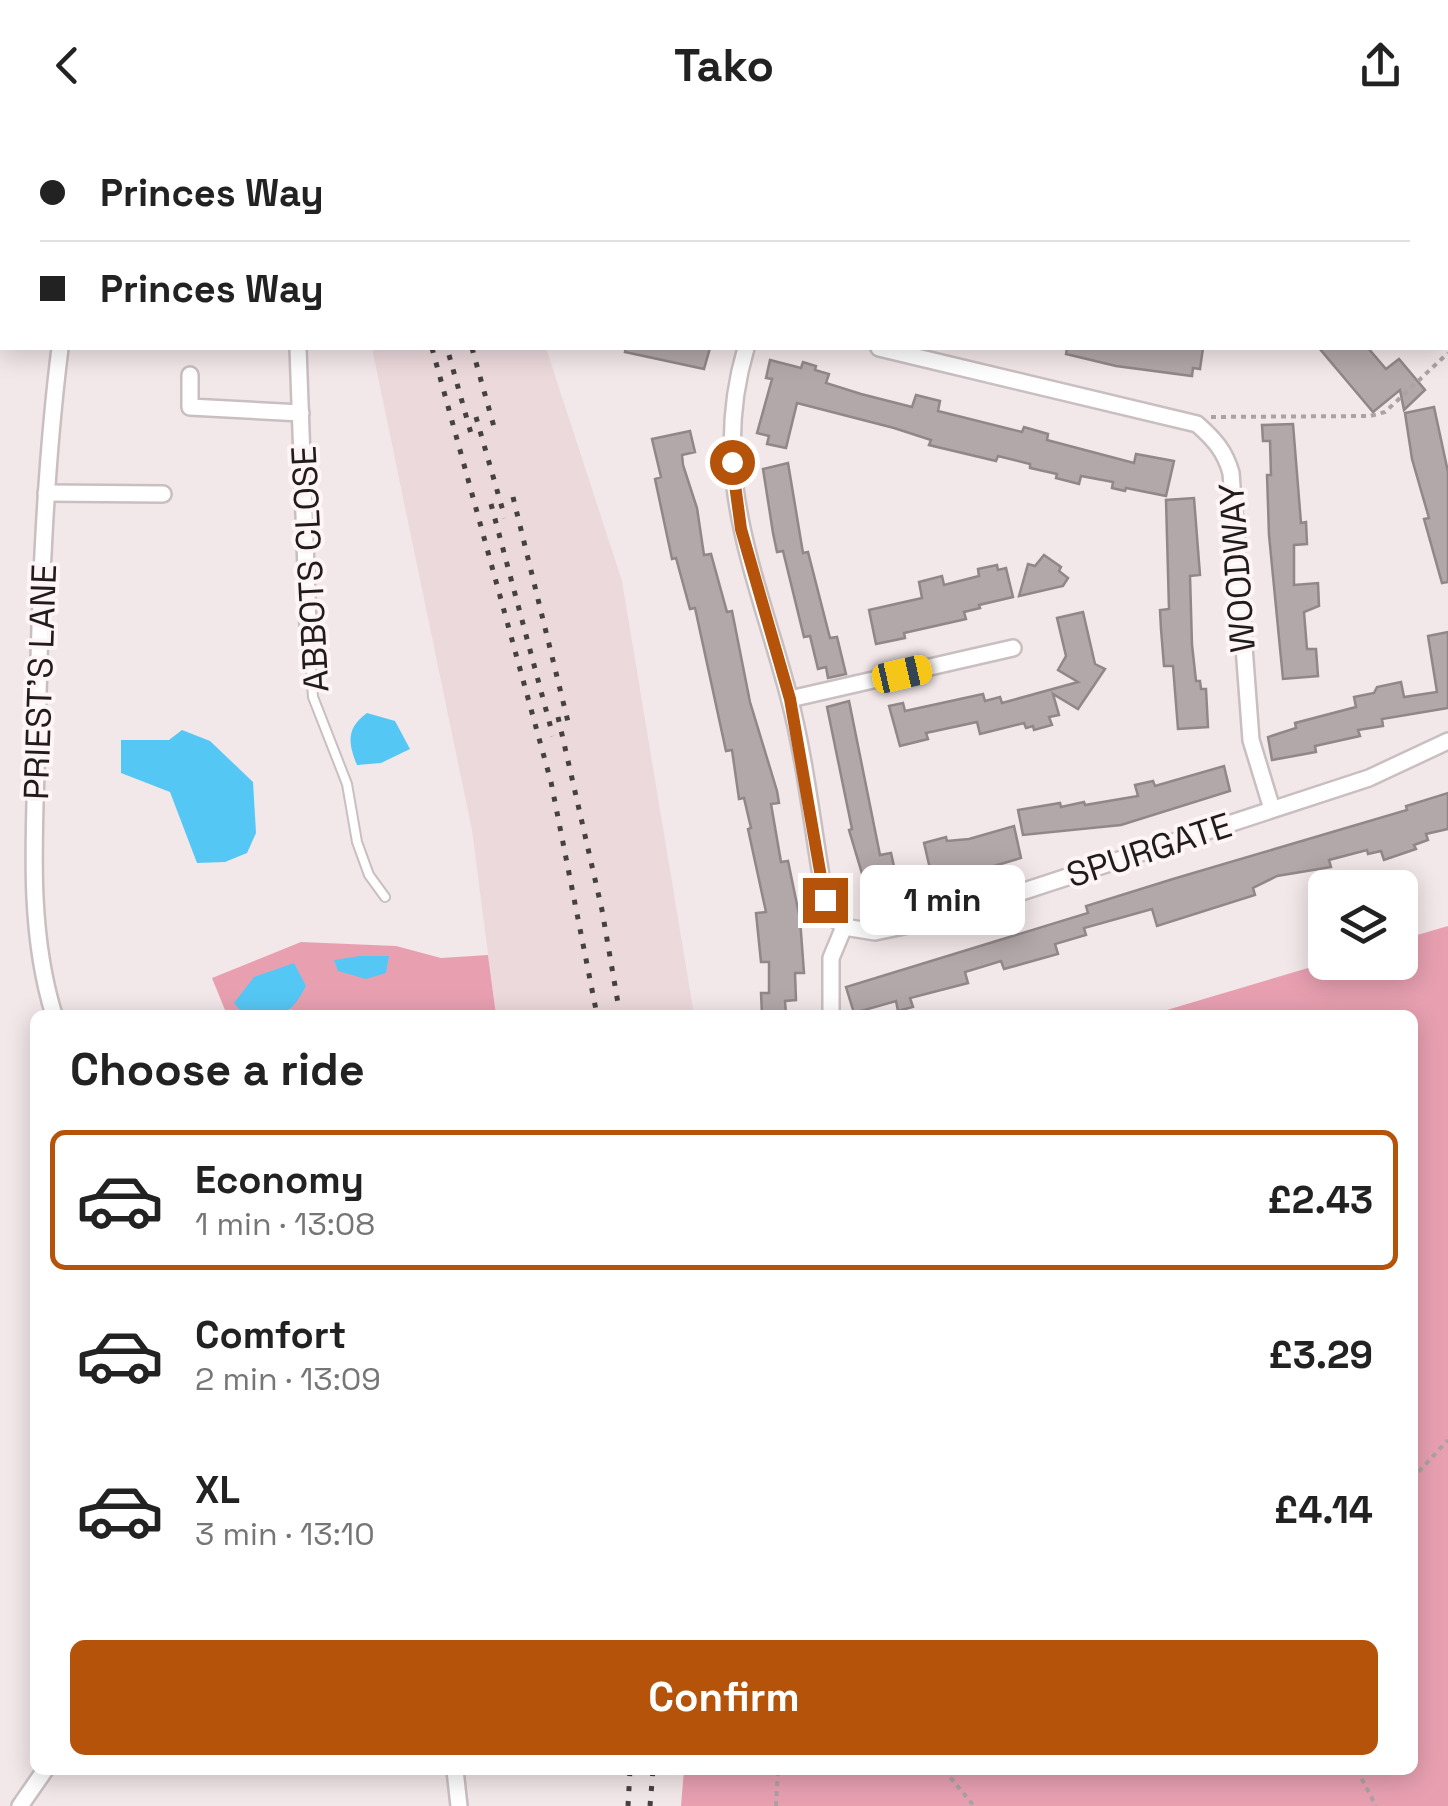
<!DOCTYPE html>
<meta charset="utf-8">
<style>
:root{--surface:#fff;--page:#f2f2f2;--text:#222;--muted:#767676;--line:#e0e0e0;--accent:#b45309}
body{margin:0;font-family:"Space Grotesk",sans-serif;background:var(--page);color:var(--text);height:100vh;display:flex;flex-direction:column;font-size:38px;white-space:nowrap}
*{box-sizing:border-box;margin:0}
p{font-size:32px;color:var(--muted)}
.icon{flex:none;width:55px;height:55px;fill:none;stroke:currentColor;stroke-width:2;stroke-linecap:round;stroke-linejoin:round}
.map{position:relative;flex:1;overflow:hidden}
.drawer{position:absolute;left:30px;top:880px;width:1388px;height:765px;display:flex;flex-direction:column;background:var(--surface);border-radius:15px;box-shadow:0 5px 25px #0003}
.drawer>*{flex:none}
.guide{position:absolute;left:0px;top:0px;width:1450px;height:220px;box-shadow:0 5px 25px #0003;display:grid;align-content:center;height:220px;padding:0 40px;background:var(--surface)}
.tools{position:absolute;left:1308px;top:740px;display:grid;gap:20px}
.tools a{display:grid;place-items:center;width:110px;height:110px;border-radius:15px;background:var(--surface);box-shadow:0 5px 25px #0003;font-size:50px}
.end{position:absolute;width:45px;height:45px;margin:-22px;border:12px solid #b45309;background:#fff;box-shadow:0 0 0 5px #fff}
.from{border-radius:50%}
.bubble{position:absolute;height:70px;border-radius:15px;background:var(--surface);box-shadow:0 5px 25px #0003;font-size:32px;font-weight:700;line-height:70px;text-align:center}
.car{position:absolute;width:30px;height:60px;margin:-30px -15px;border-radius:12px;box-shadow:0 0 8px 2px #0007;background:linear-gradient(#f5c518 24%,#345 0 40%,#f5c518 0 76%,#345 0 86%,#f5c518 0)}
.guide b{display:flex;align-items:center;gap:35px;height:95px;font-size:38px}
.guide b+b{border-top:2px solid var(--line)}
.guide i{width:25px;height:25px;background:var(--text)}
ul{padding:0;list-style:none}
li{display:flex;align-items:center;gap:30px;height:140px;margin:0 20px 15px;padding:0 20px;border:5px solid transparent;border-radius:15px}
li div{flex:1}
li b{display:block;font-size:38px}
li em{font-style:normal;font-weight:700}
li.active{border-color:var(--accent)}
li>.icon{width:90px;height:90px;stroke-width:1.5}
h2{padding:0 40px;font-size:45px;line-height:120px}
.primary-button{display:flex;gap:20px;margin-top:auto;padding:20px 40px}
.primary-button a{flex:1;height:115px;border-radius:15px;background:var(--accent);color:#fff;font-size:40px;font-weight:700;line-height:115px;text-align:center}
header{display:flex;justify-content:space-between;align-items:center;height:130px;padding:0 40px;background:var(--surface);font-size:45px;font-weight:700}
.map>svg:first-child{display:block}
</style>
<header><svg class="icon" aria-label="back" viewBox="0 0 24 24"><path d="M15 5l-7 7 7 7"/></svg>Tako<svg class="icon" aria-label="share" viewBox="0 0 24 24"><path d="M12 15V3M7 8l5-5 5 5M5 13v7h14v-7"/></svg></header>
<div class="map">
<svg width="1448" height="1676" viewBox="0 0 1448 1676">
<rect width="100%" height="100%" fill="#f2e7e9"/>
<polygon fill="#ecd9dc" points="372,218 546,218 622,451 694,885 496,885 472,700"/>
<g fill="#e8a0b1">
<polygon points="1448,796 1448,1676 681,1676 684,1640 1412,1640 1412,885 1150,885 1325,833 1400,832 1400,810"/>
<polygon points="301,812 396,816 441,828 488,825 496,885 282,885 293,880 235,873 244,885 227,885 212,848"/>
</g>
<g fill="#55c7f4">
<path d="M367 583 395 591 410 619 381 633 357 635C348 613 346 598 367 583Z"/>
<polygon points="182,600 210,611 253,652 256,703 247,723 225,732 197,733 170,662 121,643 121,610 169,610"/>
<polygon points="360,826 389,826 386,843 366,849 338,841 334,830"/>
<path d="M294 833 306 856C288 890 281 885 244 885L234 873 254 847Z"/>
</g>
<g fill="#b2a7a9" stroke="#918789" stroke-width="2.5">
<polygon points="626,218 710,218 704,239 625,222"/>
<polygon points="1067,218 1203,218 1200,239 1193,238 1192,246 1116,236 1066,224"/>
<polygon points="1319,218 1368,218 1386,239 1399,229 1425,260 1404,280 1400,260 1373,282"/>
<polygon points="770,230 801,238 803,232 816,236 815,240 829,244 826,253 861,264 912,277 916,265 940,271 938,281 1022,302 1024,297 1048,304 1047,310 1134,333 1136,324 1174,331 1166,366 1126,358 1125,361 1112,358 1113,352 1081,346 1079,354 1056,348 1057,344 1030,338 1030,334 998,326 996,331 929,315 931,310 894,298 797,273 786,318 767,314 769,306 757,303 772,249 766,248"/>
<polygon points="1434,277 1448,342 1448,452 1442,453 1424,389 1429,388 1412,329 1405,283"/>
<polygon points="1293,294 1301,393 1306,392 1307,414 1294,415 1294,455 1318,453 1319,476 1304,482 1307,519 1316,519 1318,546 1283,549 1269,405 1267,345 1271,345 1270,311 1263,311 1262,295"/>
<polygon points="690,301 695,322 682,325 683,335 697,378 704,425 711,424 727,482 732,481 750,572 777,661 779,673 771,674 781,732 788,731 800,789 804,843 795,843 796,870 785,871 786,885 762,885 761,863 769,863 769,832 761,832 756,783 766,782 748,699 751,698 744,668 739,669 732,620 726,621 695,478 690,479 676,428 672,429 655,349 661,347 652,309"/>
<polygon points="788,333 803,423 808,422 830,508 837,507 846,544 828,548 826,537 818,539 810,506 804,507 783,421 777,422 773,403 763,339"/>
<polygon points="1194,368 1200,445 1190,446 1192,515 1196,551 1200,551 1201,559 1206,559 1208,597 1178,599 1173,536 1164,536 1161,499 1160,480 1169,479 1166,370"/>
<polygon points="1044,425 1061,437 1059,441 1068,448 1063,456 1019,466 1028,434 1035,436"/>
<polygon points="997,435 998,440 1006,438 1013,467 979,475 980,478 964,482 966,489 904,503 905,508 876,514 869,480 922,468 919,452 942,446 944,455 979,446 978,439"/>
<polygon points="1083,482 1095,534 1105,539 1078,579 1053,564 1059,585 1049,587 1052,595 1034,600 1033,596 1026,598 1024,593 980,604 977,592 926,603 928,609 900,616 889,576 903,573 905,581 983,564 985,571 1000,567 1002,573 1078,552 1058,540 1066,526 1057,488"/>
<polygon points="1448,502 1448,578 1382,589 1383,596 1358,600 1360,606 1315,616 1316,622 1272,630 1268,607 1296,598 1295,593 1356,577 1354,567 1374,563 1377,557 1401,552 1404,567 1437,562 1428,506"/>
<polygon points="849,571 880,725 891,723 895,741 888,742 895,772 872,777 849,700 852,699 827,577"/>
<polygon points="1224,636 1230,661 1121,695 1023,705 1018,680 1060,673 1061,677 1084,672 1085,675 1138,666 1135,655 1153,651 1155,656"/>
<polygon points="1448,663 1448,699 1426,704 1428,710 1414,715 1416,719 1384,730 1381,721 1368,724 1367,720 1329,730 1331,737 1277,746 1253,758 1255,765 1157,796 1152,779 1084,798 1086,805 1055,814 1058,824 1004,839 1001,831 965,842 968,853 910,868 913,877 898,881 896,871 854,883 846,857 1088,783 1086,776 1173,749 1407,680 1406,676"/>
<polygon points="1014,696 1021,728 977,741 978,746 934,756 924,713 946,707 947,711 969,709"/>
</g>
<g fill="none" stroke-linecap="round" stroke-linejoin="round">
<defs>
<polyline id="service" points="308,496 313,567 347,654 357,712 369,745 385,767"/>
<g id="minor">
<polyline points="82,0 82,2"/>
<polyline points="251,2 252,0"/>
<polyline points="557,2 557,0"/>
<polyline points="886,2 886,0"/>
<polyline points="298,218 308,495"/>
<path d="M746 218C708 346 757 445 789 567 806 632 813 703 825 769L832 786 844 797 831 828V885"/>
<path d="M879 218 1197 294C1214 309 1225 321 1231 343L1251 610 1272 679"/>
<polyline points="190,245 190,277 301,283"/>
<polyline points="46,363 163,364"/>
<polyline points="790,569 1013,518"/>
<polyline points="844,797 875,802 942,788 1369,648 1448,611"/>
<path d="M54 885C26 795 35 698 37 605 40 476 44 346 60 218"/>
<polyline points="455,1640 459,1676"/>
<polyline points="20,1676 45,1640"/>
</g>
</defs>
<use href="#service" stroke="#c9bfc1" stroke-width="12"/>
<use href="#minor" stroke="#c9bfc1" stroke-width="20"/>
<g stroke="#aba2a4" stroke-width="4" stroke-dasharray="5 5" stroke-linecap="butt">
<polyline points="53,0 54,2"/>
<polyline points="1211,287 1370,286 1385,282 1448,223"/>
<polyline points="1412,1349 1448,1310"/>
<polyline points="944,1640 974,1676"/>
<polyline points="1357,1640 1376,1676"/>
<polyline points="776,1676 778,1640"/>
</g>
<use href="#service" stroke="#fff" stroke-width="8"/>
<use href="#minor" stroke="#fff" stroke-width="15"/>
<g stroke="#464141" stroke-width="5" stroke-dasharray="5 10" stroke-linecap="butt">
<polyline points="363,0 364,2"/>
<polyline points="386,0 387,2"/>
<polyline points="411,0 412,2"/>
<polyline points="432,218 551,652 597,885"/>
<polyline points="472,218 496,304"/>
<polyline points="449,225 472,307"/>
<polyline points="476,287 505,388"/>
<polyline points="513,367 570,600"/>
<polyline points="491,374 553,606"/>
<polyline points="558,587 602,780 620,885"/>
<polyline points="628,1676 630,1640"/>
<polyline points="650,1676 653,1640"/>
</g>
</g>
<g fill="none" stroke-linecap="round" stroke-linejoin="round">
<polyline stroke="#b45309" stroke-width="12" points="732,332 741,399 790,569 825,770"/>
</g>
<g text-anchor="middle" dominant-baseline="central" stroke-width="8" stroke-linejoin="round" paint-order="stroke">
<g font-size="35" fill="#1f1c1c" stroke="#fff4f6">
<text transform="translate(1237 438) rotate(-94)">WOODWAY</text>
<text transform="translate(310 439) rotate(-93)">ABBOTS CLOSE</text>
<text transform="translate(40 552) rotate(-88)">PRIEST'S LANE</text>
<text transform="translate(1149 720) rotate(-18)">SPURGATE</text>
</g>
</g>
</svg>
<div class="tools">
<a><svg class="icon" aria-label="layers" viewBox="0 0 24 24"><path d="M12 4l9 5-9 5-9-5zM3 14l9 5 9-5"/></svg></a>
</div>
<i class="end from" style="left:732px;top:332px"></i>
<i class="end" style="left:825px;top:770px"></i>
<div class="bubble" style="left:860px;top:735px;width:165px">1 min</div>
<i class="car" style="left:902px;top:544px;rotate:77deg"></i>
<div class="guide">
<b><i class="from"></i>Princes Way</b>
<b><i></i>Princes Way</b>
</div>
<section class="drawer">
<h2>Choose a ride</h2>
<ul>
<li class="active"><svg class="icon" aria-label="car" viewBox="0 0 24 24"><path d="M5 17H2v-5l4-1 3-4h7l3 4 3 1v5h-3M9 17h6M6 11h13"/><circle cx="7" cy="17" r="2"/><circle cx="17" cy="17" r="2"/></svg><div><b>Economy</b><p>1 min · 13:08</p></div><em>£2.43</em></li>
<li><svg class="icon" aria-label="car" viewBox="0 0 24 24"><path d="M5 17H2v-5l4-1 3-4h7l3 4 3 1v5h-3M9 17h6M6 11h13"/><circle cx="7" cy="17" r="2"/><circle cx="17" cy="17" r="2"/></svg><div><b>Comfort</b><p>2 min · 13:09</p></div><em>£3.29</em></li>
<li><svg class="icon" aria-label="car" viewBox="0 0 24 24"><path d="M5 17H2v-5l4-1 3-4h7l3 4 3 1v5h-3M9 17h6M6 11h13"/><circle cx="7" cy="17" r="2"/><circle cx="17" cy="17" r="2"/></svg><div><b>XL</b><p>3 min · 13:10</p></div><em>£4.14</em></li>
</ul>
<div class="primary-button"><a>Confirm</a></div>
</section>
</div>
